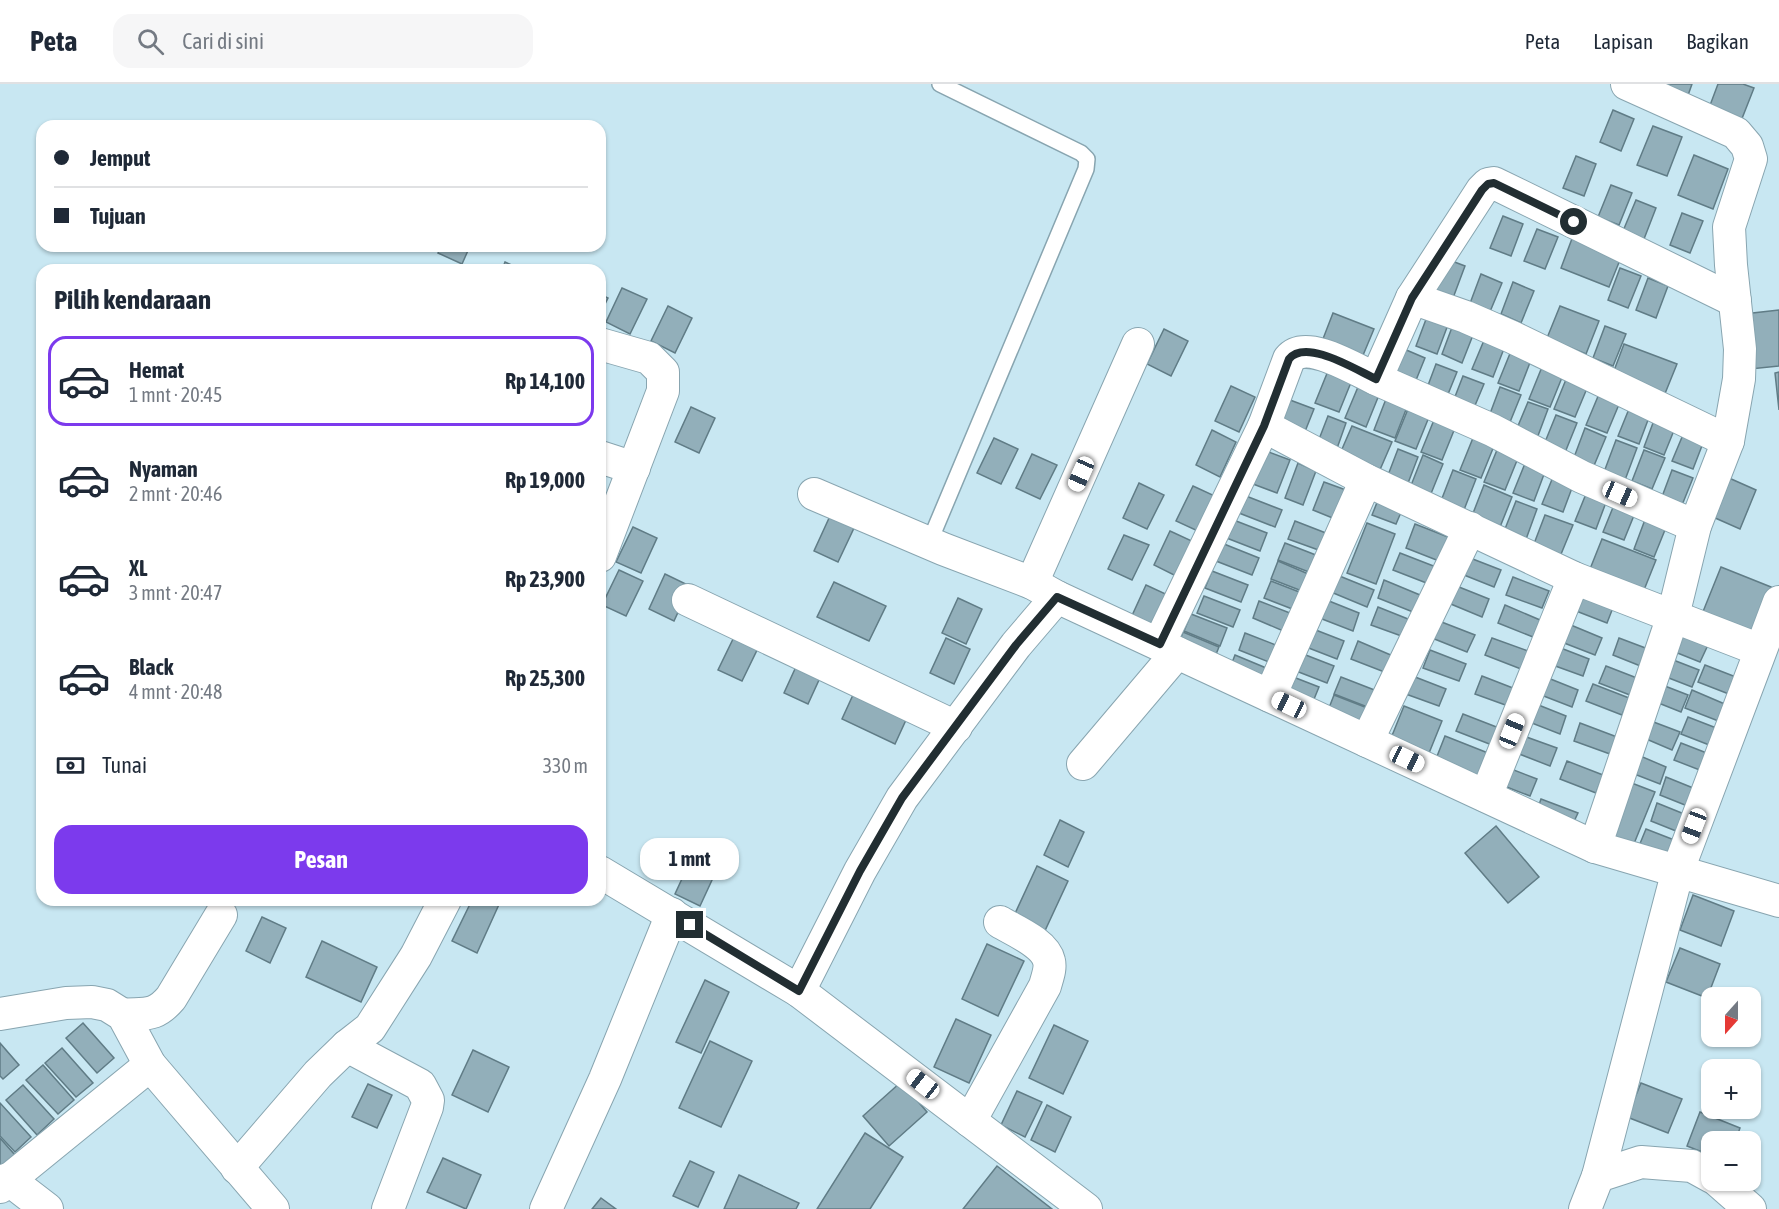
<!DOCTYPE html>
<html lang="id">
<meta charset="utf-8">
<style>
:root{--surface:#fff;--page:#f6f6f7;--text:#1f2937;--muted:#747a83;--line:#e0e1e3;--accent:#7c3aed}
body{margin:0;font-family:"Asap Condensed",sans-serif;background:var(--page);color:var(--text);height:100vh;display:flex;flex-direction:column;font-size:22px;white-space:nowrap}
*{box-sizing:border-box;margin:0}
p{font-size:20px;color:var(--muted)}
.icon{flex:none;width:33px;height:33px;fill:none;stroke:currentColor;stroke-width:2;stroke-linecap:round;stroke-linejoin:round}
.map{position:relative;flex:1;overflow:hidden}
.panel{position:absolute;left:36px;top:180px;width:570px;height:642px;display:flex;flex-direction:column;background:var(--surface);border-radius:18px;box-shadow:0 2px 4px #0004}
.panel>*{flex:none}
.guide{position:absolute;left:36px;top:36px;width:570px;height:132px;border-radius:18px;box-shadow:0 2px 4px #0004;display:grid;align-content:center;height:132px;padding:0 18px;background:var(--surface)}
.needle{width:39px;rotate:201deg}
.fabs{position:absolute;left:1701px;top:903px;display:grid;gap:12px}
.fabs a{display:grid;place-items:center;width:60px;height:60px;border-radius:12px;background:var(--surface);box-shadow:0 2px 4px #0004;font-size:30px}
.end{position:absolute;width:27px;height:27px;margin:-14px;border:8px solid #222e32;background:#fff;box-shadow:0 0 0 3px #fff}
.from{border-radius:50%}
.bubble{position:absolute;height:42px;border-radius:18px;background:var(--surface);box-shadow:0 2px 4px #0004;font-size:20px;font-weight:700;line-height:42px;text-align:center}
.car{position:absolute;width:18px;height:36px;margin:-18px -9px;border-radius:8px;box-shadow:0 0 4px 2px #0007;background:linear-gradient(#fff 24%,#345 0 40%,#fff 0 76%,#345 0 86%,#fff 0)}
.guide b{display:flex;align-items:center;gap:21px;height:57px;font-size:22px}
.guide b+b{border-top:2px solid var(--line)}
.guide i{width:15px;height:15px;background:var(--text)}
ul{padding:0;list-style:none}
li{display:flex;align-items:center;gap:18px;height:90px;margin:0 12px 9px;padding:0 6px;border:3px solid transparent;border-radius:18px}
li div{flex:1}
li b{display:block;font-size:22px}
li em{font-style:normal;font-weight:700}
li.on{border-color:var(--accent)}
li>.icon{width:54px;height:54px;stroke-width:1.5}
h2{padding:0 18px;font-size:27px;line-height:72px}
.pay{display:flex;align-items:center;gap:15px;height:66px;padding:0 18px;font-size:22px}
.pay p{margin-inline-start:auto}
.cta{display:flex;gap:12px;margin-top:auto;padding:12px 18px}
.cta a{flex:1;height:69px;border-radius:18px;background:var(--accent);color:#fff;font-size:24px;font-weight:700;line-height:69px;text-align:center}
header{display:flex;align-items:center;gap:36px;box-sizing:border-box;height:84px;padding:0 30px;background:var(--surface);border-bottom:2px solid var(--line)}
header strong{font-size:28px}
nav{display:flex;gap:33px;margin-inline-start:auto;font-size:21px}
.search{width:420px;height:54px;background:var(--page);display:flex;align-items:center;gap:15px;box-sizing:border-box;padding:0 21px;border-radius:18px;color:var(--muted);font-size:22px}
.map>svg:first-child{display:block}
</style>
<header>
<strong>Peta</strong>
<div class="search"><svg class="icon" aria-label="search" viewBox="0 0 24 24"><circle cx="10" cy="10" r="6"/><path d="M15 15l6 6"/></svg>Cari di sini</div>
<nav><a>Peta</a><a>Lapisan</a><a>Bagikan</a></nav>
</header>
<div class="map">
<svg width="1779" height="1125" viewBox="0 0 1779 1125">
<rect width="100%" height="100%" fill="#c8e7f2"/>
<g fill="#92afba" stroke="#607c86" stroke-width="1.5">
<polygon points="1642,0 1692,0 1686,17"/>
<polygon points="1718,0 1743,0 1754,4 1741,37 1709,24"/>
<polygon points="1613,26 1634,35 1621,67 1600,58"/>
<polygon points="1653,42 1682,53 1667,92 1637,81"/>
<polygon points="1694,71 1728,85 1713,125 1678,111"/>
<polygon points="1576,72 1596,80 1584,112 1563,104"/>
<polygon points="1611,101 1632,109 1619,141 1598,133"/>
<polygon points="1636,116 1656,124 1644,155 1623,147"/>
<polygon points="1682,129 1703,137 1690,169 1670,161"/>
<polygon points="1503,132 1523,140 1511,172 1490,164"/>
<polygon points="1537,145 1558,153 1545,185 1524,177"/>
<polygon points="1573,152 1622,171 1609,203 1561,184"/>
<polygon points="441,162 470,162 462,180 438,169"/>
<polygon points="1444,174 1465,182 1453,214 1432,206"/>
<polygon points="505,178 522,186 502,186"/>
<polygon points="1620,184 1641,192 1628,224 1608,216"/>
<polygon points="1481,190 1502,199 1489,230 1469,222"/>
<polygon points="1648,194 1668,202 1656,234 1636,226"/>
<polygon points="1513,198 1534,207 1521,239 1501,230"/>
<polygon points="622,204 647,215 630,250 606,238"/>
<polygon points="600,210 608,214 600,230"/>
<polygon points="668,222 692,234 675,269 651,257"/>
<polygon points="1560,222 1599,237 1586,270 1547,254"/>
<polygon points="1779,226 1779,282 1750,285 1744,230"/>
<polygon points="1333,229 1374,245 1361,276 1321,260"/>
<polygon points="1428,230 1449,238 1437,270 1416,262"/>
<polygon points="1454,238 1475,246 1462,279 1442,270"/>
<polygon points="1605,242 1626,250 1613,282 1593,274"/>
<polygon points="1164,245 1188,257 1171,292 1147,280"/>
<polygon points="1485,254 1505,262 1493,293 1472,285"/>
<polygon points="1624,260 1677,280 1664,312 1612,292"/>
<polygon points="1404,265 1425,274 1412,306 1392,297"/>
<polygon points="1511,267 1531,276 1519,307 1498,299"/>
<polygon points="1436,280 1457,288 1444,320 1424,312"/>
<polygon points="1542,283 1563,291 1550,323 1529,315"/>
<polygon points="1328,287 1352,296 1339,328 1315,319"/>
<polygon points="1779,288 1779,326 1775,289"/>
<polygon points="1463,292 1484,300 1471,331 1451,323"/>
<polygon points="1567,293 1588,302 1575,333 1554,325"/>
<polygon points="1231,302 1255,313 1239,348 1215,337"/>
<polygon points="1358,303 1379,311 1366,343 1345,334"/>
<polygon points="1500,303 1521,311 1508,343 1488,335"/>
<polygon points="1599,310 1620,318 1607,349 1586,341"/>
<polygon points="1386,315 1407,323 1395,354 1374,346"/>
<polygon points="1290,316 1314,325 1304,350 1280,340"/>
<polygon points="1528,318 1548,325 1536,357 1515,349"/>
<polygon points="1631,320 1651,328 1639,360 1618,352"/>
<polygon points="691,323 715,334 699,369 675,358"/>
<polygon points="1408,325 1429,333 1416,365 1395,357"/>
<polygon points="1556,331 1577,339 1564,371 1543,363"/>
<polygon points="1656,331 1677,339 1664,371 1644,363"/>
<polygon points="1328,332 1346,339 1335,370 1316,363"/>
<polygon points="1434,336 1455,344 1442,376 1421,368"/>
<polygon points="1352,342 1392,358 1379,388 1339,372"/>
<polygon points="1585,344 1606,353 1593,384 1573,376"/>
<polygon points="1212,346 1236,358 1220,393 1196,381"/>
<polygon points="1685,346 1705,354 1693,385 1672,377"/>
<polygon points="994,354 1018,365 1001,400 977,389"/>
<polygon points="1473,354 1494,362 1481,394 1460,386"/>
<polygon points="1616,356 1637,364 1625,396 1604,388"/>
<polygon points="1398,365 1418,373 1405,407 1385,399"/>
<polygon points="1497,366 1518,374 1505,406 1484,398"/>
<polygon points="1644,366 1665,374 1652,405 1632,397"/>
<polygon points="1266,367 1290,376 1277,409 1253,400"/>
<polygon points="1032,370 1057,381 1040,415 1016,404"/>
<polygon points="1423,371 1443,380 1428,417 1408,409"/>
<polygon points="1526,377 1546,385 1534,417 1513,409"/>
<polygon points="1298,379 1316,387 1303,421 1285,414"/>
<polygon points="1453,386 1476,395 1462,431 1439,422"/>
<polygon points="1672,386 1693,394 1680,426 1660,418"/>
<polygon points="1555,388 1575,396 1563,428 1542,420"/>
<polygon points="1729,394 1756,406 1740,445 1713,433"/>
<polygon points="1324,398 1346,406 1335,435 1313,426"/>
<polygon points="1139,399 1164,411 1147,445 1123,434"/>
<polygon points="1484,401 1512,413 1498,448 1470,437"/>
<polygon points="1193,402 1217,413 1200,448 1176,437"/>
<polygon points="1588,405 1608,413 1596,445 1575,437"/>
<polygon points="1246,412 1282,426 1275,443 1239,429"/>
<polygon points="1378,416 1402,426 1396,440 1372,431"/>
<polygon points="1616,416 1637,424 1624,456 1603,448"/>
<polygon points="1516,417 1537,425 1525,458 1503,450"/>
<polygon points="1545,431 1573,441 1559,475 1532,465"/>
<polygon points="830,432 854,444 838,478 814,467"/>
<polygon points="1646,433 1667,441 1654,473 1634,465"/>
<polygon points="1231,435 1267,449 1260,467 1224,453"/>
<polygon points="1295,437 1331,451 1324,468 1288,455"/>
<polygon points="1367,439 1395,450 1376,500 1347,489"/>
<polygon points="1415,440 1448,453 1439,477 1406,464"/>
<polygon points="633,443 657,454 641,489 616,478"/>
<polygon points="1170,447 1194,458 1178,493 1154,481"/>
<polygon points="1124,451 1149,461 1132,496 1108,485"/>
<polygon points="1602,455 1656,476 1640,516 1586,495"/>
<polygon points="1285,459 1321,473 1314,490 1278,476"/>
<polygon points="1224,460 1259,474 1252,491 1216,477"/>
<polygon points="1400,469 1436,483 1429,500 1393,486"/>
<polygon points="1465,472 1501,486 1494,503 1459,489"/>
<polygon points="1278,477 1313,492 1307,509 1271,495"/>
<polygon points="1721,483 1771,503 1749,560 1698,540"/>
<polygon points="619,486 643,497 626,532 602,521"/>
<polygon points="1212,487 1248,501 1241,518 1205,504"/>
<polygon points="665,490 690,502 674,537 649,525"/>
<polygon points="1337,491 1374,506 1367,523 1331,508"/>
<polygon points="1513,493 1549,507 1542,524 1506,511"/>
<polygon points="1384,496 1420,511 1413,528 1378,514"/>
<polygon points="1271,497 1307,511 1300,528 1264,514"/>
<polygon points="834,498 886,522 869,557 817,533"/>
<polygon points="1146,501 1170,512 1154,547 1130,536"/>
<polygon points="1454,501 1489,515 1482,533 1446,518"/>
<polygon points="1578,508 1614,521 1607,539 1571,525"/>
<polygon points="1204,512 1240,526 1233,543 1197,529"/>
<polygon points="958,514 982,525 966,560 942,549"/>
<polygon points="1324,515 1359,529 1353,547 1317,533"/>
<polygon points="1259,517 1295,531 1288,549 1253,534"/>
<polygon points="1505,521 1540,536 1533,553 1498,539"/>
<polygon points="1378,523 1413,537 1407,554 1371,541"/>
<polygon points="1191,530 1227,544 1220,562 1184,547"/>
<polygon points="1439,537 1475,551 1467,568 1432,554"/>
<polygon points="1566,539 1602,554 1595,571 1559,557"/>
<polygon points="1308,543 1344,557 1337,575 1301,561"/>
<polygon points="1671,547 1708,561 1700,578 1665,564"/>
<polygon points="1183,548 1219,563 1212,580 1176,566"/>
<polygon points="1245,549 1281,563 1274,580 1239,566"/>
<polygon points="735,551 759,562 742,597 718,586"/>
<polygon points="946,554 970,565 954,600 930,589"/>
<polygon points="1492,554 1528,567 1521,585 1485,571"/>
<polygon points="1619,554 1656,568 1648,585 1613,571"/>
<polygon points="1358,557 1393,572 1387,589 1351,575"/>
<polygon points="1553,561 1589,575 1583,592 1547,579"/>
<polygon points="1430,566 1466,580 1459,597 1423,584"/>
<polygon points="1298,568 1334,582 1327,599 1291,585"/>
<polygon points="1235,571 1271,586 1264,603 1228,589"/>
<polygon points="1663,572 1699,586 1692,603 1656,589"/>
<polygon points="800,574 824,585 808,620 784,609"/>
<polygon points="1705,581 1741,595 1734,612 1698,598"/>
<polygon points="1606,582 1642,596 1635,613 1599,599"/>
<polygon points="1283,589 1319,603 1312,620 1276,606"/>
<polygon points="1410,591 1446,605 1439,622 1403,609"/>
<polygon points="1482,592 1518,606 1511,623 1475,610"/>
<polygon points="1543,592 1578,606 1572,623 1536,609"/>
<polygon points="1341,593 1377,607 1370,624 1334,610"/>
<polygon points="1652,597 1688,611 1681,628 1646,614"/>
<polygon points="858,600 911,625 895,660 842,635"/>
<polygon points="1593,600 1629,614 1622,631 1586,617"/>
<polygon points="1692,606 1727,621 1721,638 1685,624"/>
<polygon points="1334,611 1370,625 1363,643 1327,629"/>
<polygon points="1531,618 1566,632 1560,650 1524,636"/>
<polygon points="1404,622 1442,637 1427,674 1389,659"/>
<polygon points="1463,630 1499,644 1492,661 1456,647"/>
<polygon points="1688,633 1724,647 1717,664 1681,650"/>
<polygon points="1643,634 1680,648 1672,666 1637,651"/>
<polygon points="1580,639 1617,653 1610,670 1574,657"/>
<polygon points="1521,651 1557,664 1550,682 1514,668"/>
<polygon points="1445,652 1488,669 1475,702 1432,685"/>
<polygon points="1681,659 1717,673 1710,690 1674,676"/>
<polygon points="1631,668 1666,683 1660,700 1624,686"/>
<polygon points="1567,677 1603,691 1596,709 1560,695"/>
<polygon points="1501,681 1537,695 1530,712 1494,698"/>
<polygon points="1666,693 1703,708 1695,725 1660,711"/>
<polygon points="1629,698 1655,708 1631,767 1606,758"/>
<polygon points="1541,715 1578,729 1570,746 1535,732"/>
<polygon points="1657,719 1694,734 1686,751 1651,737"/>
<polygon points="1060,736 1084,748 1068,783 1044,771"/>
<polygon points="1496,742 1539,793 1508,819 1465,769"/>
<polygon points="1646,745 1682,759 1675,777 1639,762"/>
<polygon points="693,771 718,783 700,822 675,810"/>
<polygon points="1037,782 1068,797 1043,851 1012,836"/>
<polygon points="1693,811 1734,827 1721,862 1680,846"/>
<polygon points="472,816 501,816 477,869 452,857"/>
<polygon points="262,833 286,844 270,879 246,867"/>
<polygon points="322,857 377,883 361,918 306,893"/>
<polygon points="987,860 1024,877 998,932 962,915"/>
<polygon points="1680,864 1720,880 1707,914 1666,898"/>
<polygon points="705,896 729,908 701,969 676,958"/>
<polygon points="956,935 991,951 969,999 934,983"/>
<polygon points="83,939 114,974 97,989 66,954"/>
<polygon points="1054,941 1088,957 1063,1010 1029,994"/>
<polygon points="710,957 752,977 721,1043 679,1024"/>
<polygon points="0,959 19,981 3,995 0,992"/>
<polygon points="62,964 93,999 76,1013 45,979"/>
<polygon points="473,966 509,983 488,1028 452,1011"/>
<polygon points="43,981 74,1016 58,1030 26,996"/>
<polygon points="901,998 927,1028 889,1062 863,1032"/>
<polygon points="1641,999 1682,1015 1668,1049 1627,1033"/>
<polygon points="368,1000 392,1011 377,1044 352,1033"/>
<polygon points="23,1001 54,1035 37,1051 6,1016"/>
<polygon points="1017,1007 1042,1018 1025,1053 1001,1041"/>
<polygon points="0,1019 31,1053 15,1068 0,1052"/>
<polygon points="1047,1021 1071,1033 1055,1068 1031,1056"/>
<polygon points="1700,1028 1740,1044 1735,1058 1712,1058 1712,1072 1687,1062"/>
<polygon points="865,1049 903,1073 870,1125 817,1125"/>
<polygon points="0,1054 15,1071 0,1085"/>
<polygon points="443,1074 481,1091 466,1125 427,1108"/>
<polygon points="690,1077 714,1088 698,1123 673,1112"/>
<polygon points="997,1082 1052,1125 963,1125"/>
<polygon points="739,1091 799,1119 796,1125 724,1125"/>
<polygon points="601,1114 616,1125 592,1125"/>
</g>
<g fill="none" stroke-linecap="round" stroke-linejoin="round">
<defs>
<polyline id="lane" points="929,459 1086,85 1087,75 1081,69 940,0"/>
<g id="street">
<polyline points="1412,214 1466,233 1512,253 1728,357"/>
<polyline points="600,260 649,274 663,288 663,307 600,472"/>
<polyline points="1264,342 1366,396 1574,494 1760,566"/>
<polyline points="600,373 634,384"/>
<polyline points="814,410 943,465 1032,499 1057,513"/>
<polyline points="1695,442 1582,393 1492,346 1376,295 1412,214 1482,106 1488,100 1494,99 1735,217"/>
<polyline points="1032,499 1138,260"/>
<polyline points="688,516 956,643"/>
<path d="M1159 560 1264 342 1289 275C1306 254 1356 286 1376 295"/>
<polyline points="1270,612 1366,396"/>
<polyline points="1367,657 1470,444"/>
<polyline points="1083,680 1177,569"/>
<polyline points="1486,712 1574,494"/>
<polyline points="1595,763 1673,532 1695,442 1728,357 1739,295 1740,265 1731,181 1729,143 1751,75 1747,62 1736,49 1627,0"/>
<polyline points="600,788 799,907 1086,1125"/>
<polyline points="799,907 860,787 902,714 1016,561 1057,513 1595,763 1779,817"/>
<polyline points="0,930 66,919 92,918 107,921 123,931 150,981 273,1125"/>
<path d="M123 931C146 929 155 933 171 914L221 831"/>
<polyline points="347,962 420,1001 428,1016 427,1023 388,1125"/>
<path d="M970 1037 1045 902C1047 894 1051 885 1049 877 1045 859 1015 847 1000 838"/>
<polyline points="237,1084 318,990 347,962 370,944 416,872 445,816"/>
<polyline points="1598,1092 1678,786 1779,518"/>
<polyline points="8,1095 47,1125"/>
<polyline points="1717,1096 1750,1125"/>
<polyline points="0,1103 150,981"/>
<polyline points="546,1125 605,995 672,830"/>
<polyline points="1585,1125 1598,1092 1641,1078 1692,1082 1712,1093"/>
</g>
</defs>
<use href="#lane" stroke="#88a5b0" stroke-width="18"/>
<use href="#street" stroke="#88a5b0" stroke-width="34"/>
<use href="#lane" stroke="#fff" stroke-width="15"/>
<use href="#street" stroke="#fff" stroke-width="32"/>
</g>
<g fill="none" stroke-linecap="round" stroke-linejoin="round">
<path stroke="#222e32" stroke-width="8" d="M690 841 799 907 860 787 902 714 1016 561 1057 513 1160 560 1264 342 1289 275C1306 254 1356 286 1376 295L1412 214 1482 106 1488 100 1494 99 1574 138"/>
</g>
</svg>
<div class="fabs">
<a><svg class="needle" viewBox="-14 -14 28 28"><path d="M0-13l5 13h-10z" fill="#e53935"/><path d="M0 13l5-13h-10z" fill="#747a83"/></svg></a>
<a>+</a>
<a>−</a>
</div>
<i class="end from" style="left:1574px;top:138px"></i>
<i class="end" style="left:690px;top:841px"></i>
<div class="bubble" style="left:640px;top:754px;width:99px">1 mnt</div>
<i class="car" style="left:1081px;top:390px;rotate:204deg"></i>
<i class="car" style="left:1620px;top:410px;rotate:114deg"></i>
<i class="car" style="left:1289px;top:621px;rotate:295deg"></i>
<i class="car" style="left:1512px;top:647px;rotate:22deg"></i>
<i class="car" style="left:1407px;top:675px;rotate:115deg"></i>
<i class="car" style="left:1694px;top:742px;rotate:201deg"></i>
<i class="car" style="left:923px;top:1000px;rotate:308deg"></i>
<div class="guide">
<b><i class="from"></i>Jemput</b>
<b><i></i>Tujuan</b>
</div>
<section class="panel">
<h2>Pilih kendaraan</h2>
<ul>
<li class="on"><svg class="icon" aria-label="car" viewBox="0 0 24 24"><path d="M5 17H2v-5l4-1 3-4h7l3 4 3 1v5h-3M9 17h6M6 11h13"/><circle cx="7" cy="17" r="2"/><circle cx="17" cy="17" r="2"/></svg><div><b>Hemat</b><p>1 mnt · 20:45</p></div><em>Rp 14,100</em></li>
<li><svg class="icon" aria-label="car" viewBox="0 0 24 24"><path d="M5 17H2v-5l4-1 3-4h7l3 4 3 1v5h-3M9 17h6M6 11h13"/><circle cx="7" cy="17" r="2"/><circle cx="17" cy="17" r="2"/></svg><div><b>Nyaman</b><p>2 mnt · 20:46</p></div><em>Rp 19,000</em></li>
<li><svg class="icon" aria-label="car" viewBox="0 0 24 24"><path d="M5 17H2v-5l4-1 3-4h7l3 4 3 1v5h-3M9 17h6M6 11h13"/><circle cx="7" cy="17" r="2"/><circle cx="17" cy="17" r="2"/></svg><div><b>XL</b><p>3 mnt · 20:47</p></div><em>Rp 23,900</em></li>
<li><svg class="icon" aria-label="car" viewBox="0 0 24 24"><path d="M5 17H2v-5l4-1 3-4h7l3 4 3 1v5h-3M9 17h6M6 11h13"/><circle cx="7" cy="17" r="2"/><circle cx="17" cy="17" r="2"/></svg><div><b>Black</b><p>4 mnt · 20:48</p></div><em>Rp 25,300</em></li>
</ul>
<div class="pay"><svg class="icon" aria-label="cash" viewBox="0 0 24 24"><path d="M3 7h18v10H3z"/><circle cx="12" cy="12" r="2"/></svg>Tunai<p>330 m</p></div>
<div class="cta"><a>Pesan</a></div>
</section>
</div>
